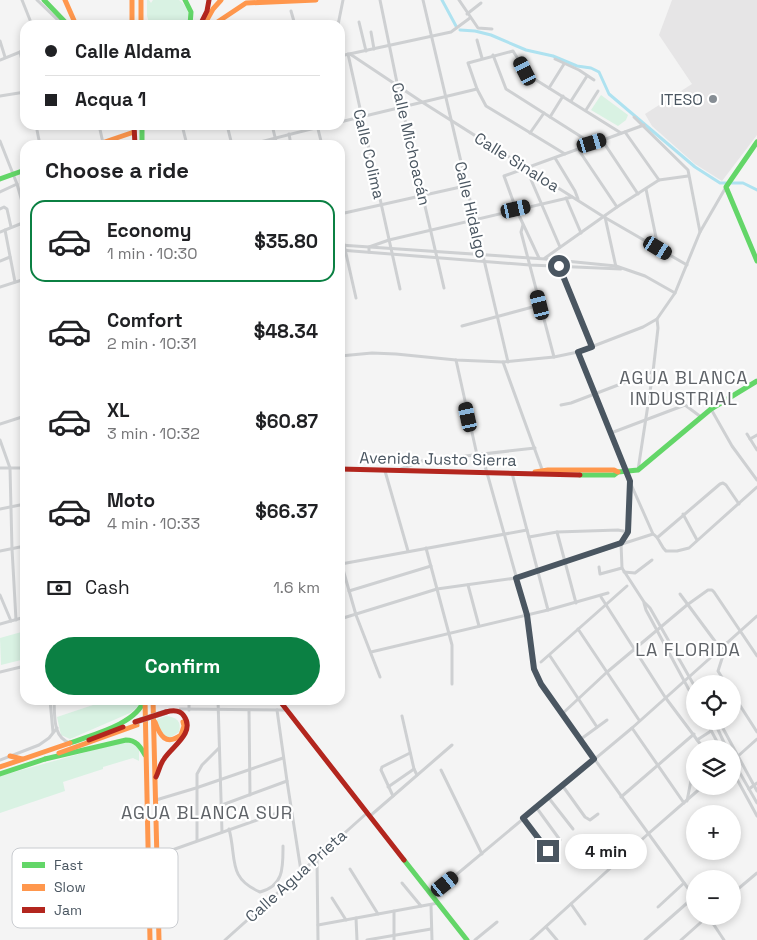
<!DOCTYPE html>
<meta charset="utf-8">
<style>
:root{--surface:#fff;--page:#f6f6f6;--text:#202124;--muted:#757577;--line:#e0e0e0;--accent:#0b8043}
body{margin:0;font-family:"Space Grotesk",sans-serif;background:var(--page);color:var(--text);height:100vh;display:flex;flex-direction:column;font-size:19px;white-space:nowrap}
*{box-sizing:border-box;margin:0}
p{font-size:16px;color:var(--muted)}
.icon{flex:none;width:28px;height:28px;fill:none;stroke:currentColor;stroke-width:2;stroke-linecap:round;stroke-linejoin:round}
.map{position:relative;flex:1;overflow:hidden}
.side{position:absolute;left:20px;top:140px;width:325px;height:565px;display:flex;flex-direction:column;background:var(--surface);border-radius:15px;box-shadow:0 2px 8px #0003}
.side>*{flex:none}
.hud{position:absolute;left:20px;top:20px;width:325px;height:110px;border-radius:15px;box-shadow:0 2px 8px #0003;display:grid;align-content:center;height:110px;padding:0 25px;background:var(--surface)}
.fabs{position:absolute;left:686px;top:675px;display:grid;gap:10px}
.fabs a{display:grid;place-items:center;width:55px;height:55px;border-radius:50%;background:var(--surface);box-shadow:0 2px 8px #0003;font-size:25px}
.end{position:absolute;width:22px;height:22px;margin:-11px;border:6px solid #4a5661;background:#fff;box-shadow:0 0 0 2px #fff}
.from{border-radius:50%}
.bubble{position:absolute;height:35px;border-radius:18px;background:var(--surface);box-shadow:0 2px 8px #0003;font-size:16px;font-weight:600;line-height:35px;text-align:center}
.car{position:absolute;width:15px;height:30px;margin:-15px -8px;border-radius:6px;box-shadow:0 0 4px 1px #0007;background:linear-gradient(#222 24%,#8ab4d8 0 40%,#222 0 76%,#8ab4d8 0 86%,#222 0)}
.hud b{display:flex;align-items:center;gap:18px;height:48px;font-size:19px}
.hud b+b{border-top:1px solid var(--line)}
.hud i{width:12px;height:12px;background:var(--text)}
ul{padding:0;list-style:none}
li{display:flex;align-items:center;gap:15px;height:82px;margin:0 10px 8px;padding:0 15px;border:2px solid transparent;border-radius:15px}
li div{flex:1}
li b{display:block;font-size:19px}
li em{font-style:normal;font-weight:600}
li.selected{border-color:var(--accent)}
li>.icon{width:45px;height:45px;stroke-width:1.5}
h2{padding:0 25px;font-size:22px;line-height:60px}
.pay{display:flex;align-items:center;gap:12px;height:55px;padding:0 25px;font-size:19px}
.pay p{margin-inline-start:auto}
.primary-button{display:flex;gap:10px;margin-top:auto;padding:10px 25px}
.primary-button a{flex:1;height:58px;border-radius:30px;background:var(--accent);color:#fff;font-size:20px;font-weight:600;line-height:58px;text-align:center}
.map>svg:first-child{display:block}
</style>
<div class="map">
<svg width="757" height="940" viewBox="0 0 757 940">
<rect width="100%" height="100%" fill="#f4f4f4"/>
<polygon fill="#e6e5e6" points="672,0 757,0 757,135 722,181 695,164 652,126 645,114 692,84 659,35"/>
<g fill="#d9f2e3">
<path d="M147 0H149L151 3 153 0H179C188 7 190 14 188 25H150L147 16Z"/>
<polygon points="601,95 628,115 626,120 618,126 591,110"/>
<polygon points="25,631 25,659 1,665 0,638"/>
<polygon points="108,700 141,700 141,704 130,713 70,739 61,735 57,717"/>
<path d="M166 716C176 717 182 721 179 732L168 739 163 736 155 720Z"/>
<polygon points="126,741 133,743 139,749 139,761 133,758 103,767 103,769 63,782 65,791 0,813 0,776"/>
</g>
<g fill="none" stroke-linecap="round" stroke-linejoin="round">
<g stroke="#aee2f0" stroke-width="3">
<polyline points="442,0 456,26"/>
<polyline points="460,30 475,31 491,35 526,50 553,56 577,66 591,68 599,72 609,94 695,167 720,183 743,183 757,190"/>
</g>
<g stroke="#ced0d2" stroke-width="3">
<polyline points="22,0 32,25"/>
<polyline points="37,0 63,25"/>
<polyline points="380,0 402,107 444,288"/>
<polyline points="423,0 508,362"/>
<polyline points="459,0 478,28 492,29"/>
<polyline points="291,11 295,25"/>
<polyline points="467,14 481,3"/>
<polyline points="359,22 366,51"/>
<polyline points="338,25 343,0"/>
<polyline points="371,32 374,49"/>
<polyline points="477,40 482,58"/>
<polyline points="0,41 5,57"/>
<polyline points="20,52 25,73"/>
<polyline points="348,54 400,289"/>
<polyline points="350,54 422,102 604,217 687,265"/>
<polyline points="493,55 506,89 591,143"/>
<polyline points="340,56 451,32 470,18"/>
<polyline points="555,59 579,70 594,80"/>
<polyline points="0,60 25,50"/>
<polyline points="549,88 564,64"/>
<polyline points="0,96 25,92"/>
<polyline points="571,101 587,76"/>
<polyline points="586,110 598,91"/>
<polyline points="550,117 563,96"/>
<polyline points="634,117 688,170 700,232"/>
<polyline points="340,122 477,89"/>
<polyline points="36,125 40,145"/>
<polyline points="99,125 103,143"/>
<polyline points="182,125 187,145"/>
<polyline points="227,125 232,145"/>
<polyline points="272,125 277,145"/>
<polyline points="317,125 322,145"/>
<polyline points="625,132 659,180"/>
<polyline points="530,133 544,113"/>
<polyline points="289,134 291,145"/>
<polyline points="602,140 638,194"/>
<polyline points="0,141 17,184 25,212"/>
<polyline points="248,145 327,125"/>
<polyline points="578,149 617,207"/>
<polyline points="565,154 486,106 477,89 468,63 513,51 528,75 621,133"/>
<polyline points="555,158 575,191 578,199"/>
<polyline points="526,168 560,247"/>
<polyline points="646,189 658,247"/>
<polyline points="0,192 17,184"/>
<polyline points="566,198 581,233"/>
<polyline points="0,209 4,207 7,209 11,227"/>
<polyline points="340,214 465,186"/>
<polyline points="605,217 616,267"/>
<polyline points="523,225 521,232 554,357"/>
<polyline points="340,227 356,298"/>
<polyline points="5,230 15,282"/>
<polyline points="0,232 25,222"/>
<polyline points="340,245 545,259 616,266 645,276 675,293"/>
<polyline points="340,250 530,265 621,269"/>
<polyline points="369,252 369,247 389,240 572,197"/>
<polyline points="539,258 516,209 504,176 644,125"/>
<polyline points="545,258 617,207 659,180 688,176"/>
<polyline points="0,261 10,257"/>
<polyline points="559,266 592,347"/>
<polyline points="0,287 25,279"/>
<polyline points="462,326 540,305"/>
<polyline points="578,352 630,481 628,532 621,543 622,568 644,602 650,608 695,687"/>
<polyline points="340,356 372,353 396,354 456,360 503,362 554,357 578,352 643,327 657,319 675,293 700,232 726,187"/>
<polyline points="456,360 477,455"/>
<polyline points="503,362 543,472"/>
<polyline points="561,405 571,403 652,372"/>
<polyline points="711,409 732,446 757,480"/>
<polyline points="0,424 25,416"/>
<polyline points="611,433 685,405 701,417"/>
<polyline points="747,434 757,450"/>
<polyline points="750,439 757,435"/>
<polyline points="0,440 10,468 12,549 16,620"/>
<polyline points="482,455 527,615 533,669 541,684 562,714 695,898"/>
<polyline points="0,468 25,468"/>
<polyline points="401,469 422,461 535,448"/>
<polyline points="638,470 653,372 658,328 657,319"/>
<polyline points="385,471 408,551"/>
<polyline points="512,473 548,610"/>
<path d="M630 482 653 534C660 538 660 546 666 551H677L689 548 757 487"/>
<polyline points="0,509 25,504"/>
<polyline points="683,514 697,540"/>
<polyline points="557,532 576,603"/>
<polyline points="529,537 557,532 618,530 628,532"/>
<polyline points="658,537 720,484 723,483 726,485 739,504"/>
<polyline points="426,548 452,645 452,684"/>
<polyline points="0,551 25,546"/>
<polyline points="340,559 356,615 380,677"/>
<polyline points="341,564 527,530"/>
<polyline points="599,567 600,574 622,568"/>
<polyline points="624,572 635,573 652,560"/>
<polyline points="468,585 479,626"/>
<polyline points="349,591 431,566"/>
<polyline points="680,594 720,648"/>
<polyline points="0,595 11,621"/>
<polyline points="601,597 665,697 704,749"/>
<polyline points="644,603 646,610 695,701"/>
<polyline points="340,619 437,589 516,578 653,534"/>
<polyline points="0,624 25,617"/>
<polyline points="578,629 639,720"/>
<polyline points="371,652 548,610 608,593"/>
<polyline points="550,656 597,727"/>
<polyline points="541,662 627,586"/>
<polyline points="0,672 25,666"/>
<polyline points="726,684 718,671 727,643"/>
<polyline points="732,693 757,732"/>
<polyline points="50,700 53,732"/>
<path d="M54 700C55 715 52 737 70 743"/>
<polyline points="189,700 189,710"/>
<polyline points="218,700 222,832"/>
<polyline points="180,709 287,710"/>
<polyline points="277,710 287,781 301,871"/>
<polyline points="249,711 250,795"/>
<polyline points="562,714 606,673 687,605 708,590 712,590 714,592 757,656"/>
<polyline points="402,716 414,769 417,775"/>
<polyline points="706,721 721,749"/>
<polyline points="714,721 727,749"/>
<polyline points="719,721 757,791"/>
<polyline points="632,728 684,803"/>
<polyline points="581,739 607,720"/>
<polyline points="697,740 711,731"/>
<polyline points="737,757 757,739"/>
<polyline points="732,759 757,803"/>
<polyline points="0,760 39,745 49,738 57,728"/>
<polyline points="441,770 482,854"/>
<polyline points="732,770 757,816"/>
<polyline points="562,785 585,817 590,820 598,814"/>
<polyline points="388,787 414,769"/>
<polyline points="749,789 757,783"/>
<polyline points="393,796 381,770 382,767 410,753"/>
<polyline points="548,797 573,829"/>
<polyline points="621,797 694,734"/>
<polyline points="156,800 196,788 283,758"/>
<polyline points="687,801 695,760"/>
<polyline points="222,805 287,781"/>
<polyline points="536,807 560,840"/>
<polyline points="370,816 452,745"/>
<polyline points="523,818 548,851"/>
<path d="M229 829C237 858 227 878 260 892 284 886 283 867 283 846"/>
<polyline points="197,840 197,774 202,765 219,748"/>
<polyline points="158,855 291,808"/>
<polyline points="317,859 318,940"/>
<polyline points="350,869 378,914"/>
<polyline points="402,883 421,906"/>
<polyline points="732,894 757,873"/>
<polyline points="432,895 632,728 757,616"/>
<polyline points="332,898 346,920"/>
<polyline points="571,904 585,924"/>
<polyline points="431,905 432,940"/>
<polyline points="658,907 684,883"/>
<polyline points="394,911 394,940"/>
<polyline points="708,916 724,940"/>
<polyline points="356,918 357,940"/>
<polyline points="318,925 438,903"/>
<polyline points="546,927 557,940"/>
<polyline points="225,940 367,813"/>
<polyline points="367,940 431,929"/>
<polyline points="475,940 497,922"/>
<polyline points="531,940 648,834 703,786"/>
<polyline points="645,940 694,897"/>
<polyline points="681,940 708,916"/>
</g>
<g stroke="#63d668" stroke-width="5">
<polyline points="44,0 68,25"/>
<polyline points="185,0 191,12 190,25"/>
<polyline points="142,125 142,145"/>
<polyline points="757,142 726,187 757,261"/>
<polyline points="0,179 25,170"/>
<polyline points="580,475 614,475 618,472 638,470 711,409 757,381"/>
<path d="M70 743C91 735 137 724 144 700"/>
<path d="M45 759 126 740C136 740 140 746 145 755"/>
<polyline points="0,774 45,759"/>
<polyline points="404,860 467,940"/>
</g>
<g stroke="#ff974d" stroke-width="5">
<polyline points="65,0 76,25"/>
<polyline points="132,0 132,25"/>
<polyline points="141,0 141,25"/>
<polyline points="204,25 213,9 221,0"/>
<polyline points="213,25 246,3 316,0"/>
<polyline points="96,145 134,132"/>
<polyline points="535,472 548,470 614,470 618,472"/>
<polyline points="145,700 150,940"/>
<polyline points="153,700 159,940"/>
<path d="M155 722C160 736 166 746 181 735L184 726 183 722"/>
<polyline points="59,753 137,725"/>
<polyline points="10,756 22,759"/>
<polyline points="0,767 70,743"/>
</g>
<g stroke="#b3261e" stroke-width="5">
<polyline points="200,25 207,11 209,0"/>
<polyline points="134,125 135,145"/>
<polyline points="340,469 580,475"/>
<polyline points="279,700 404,860"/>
<polyline points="89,740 123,727"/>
<path d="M156 777C159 771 160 764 164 759 171 747 196 733 184 716 180 710 173 710 166 712"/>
</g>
<defs>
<polyline id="jam-bridge" points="135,722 166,712"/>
</defs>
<use href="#jam-bridge" stroke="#b9bec3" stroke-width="6" stroke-linecap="butt"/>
<use href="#jam-bridge" stroke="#b3261e" stroke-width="5"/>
</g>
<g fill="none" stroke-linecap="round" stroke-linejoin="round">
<polyline stroke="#4a5661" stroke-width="6" points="548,851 523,818 594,759 541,684 534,669 527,615 516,578 621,543 628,532 630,481 578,352 592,347 559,266"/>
</g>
<circle fill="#868d94" stroke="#fff" stroke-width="2" cx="713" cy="99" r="5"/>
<g text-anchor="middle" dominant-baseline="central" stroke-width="4.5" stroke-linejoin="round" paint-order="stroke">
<g font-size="16" fill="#4a5661" stroke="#fff" text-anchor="end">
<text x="703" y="99">ITESO</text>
</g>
<g font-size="16" fill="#4a5661" stroke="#fff">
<text transform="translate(411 144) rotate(77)">Calle Michoacán</text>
<text transform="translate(369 154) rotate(77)">Calle Colima</text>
<text transform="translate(517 162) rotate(32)">Calle Sinaloa</text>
<text transform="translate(471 210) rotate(77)">Calle Hidalgo</text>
<text transform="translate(438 459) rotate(1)">Avenida Justo Sierra</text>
<text transform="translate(296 876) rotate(-42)">Calle Agua Prieta</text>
</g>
<g font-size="18" letter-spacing="1" fill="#5f6368" stroke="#fff">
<text x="684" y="377">AGUA BLANCA<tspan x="684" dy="21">INDUSTRIAL</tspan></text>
<text x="688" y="649">LA FLORIDA</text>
<text x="207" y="812">AGUA BLANCA SUR</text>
</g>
</g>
<rect x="12" y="848" width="166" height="80" rx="8" fill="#fff" stroke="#c9ccd0" stroke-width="1"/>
<rect x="22" y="862" width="23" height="6" fill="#63d668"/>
<rect x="22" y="884" width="23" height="7" fill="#ff974d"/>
<rect x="22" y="907" width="23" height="6" fill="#b3261e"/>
<g font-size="14" fill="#4a5661">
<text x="54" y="870">Fast</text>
<text x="54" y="892">Slow</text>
<text x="54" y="915">Jam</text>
</g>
</svg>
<div class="fabs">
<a><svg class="icon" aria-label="locate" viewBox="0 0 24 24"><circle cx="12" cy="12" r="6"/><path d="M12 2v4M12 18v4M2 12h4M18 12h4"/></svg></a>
<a><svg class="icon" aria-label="layers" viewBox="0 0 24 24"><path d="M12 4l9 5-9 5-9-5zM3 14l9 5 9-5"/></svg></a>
<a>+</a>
<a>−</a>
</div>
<i class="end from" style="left:559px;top:266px"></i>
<i class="end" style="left:548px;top:851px"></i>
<div class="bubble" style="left:565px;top:834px;width:82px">4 min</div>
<i class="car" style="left:525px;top:71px;rotate:333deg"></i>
<i class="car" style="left:592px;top:143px;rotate:73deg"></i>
<i class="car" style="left:516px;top:209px;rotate:77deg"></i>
<i class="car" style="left:658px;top:248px;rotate:121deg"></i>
<i class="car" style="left:540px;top:305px;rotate:346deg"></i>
<i class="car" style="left:468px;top:417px;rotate:348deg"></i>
<i class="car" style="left:445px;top:884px;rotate:51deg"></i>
<div class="hud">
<b><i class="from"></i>Calle Aldama</b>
<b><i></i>Acqua 1</b>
</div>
<section class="side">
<h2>Choose a ride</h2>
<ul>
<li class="selected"><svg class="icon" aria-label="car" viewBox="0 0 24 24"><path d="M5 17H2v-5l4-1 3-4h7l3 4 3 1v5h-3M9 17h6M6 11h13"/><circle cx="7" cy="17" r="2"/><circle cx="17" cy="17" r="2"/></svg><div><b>Economy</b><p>1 min · 10:30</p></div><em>$35.80</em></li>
<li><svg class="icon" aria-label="car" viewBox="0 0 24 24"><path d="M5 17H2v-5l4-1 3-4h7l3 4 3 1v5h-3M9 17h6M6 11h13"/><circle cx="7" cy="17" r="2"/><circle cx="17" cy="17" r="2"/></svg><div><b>Comfort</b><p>2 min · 10:31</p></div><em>$48.34</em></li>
<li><svg class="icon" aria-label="car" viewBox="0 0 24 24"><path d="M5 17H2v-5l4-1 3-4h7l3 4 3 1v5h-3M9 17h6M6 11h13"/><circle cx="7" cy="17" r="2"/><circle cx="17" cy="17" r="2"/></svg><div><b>XL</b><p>3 min · 10:32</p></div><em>$60.87</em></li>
<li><svg class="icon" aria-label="car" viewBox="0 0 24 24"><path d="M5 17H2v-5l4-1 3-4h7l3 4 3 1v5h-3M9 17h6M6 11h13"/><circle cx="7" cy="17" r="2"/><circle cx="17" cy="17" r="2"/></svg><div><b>Moto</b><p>4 min · 10:33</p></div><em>$66.37</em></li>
</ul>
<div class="pay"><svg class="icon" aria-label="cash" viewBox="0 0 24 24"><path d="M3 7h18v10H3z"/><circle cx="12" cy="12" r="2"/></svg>Cash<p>1.6 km</p></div>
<div class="primary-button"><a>Confirm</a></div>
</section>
</div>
